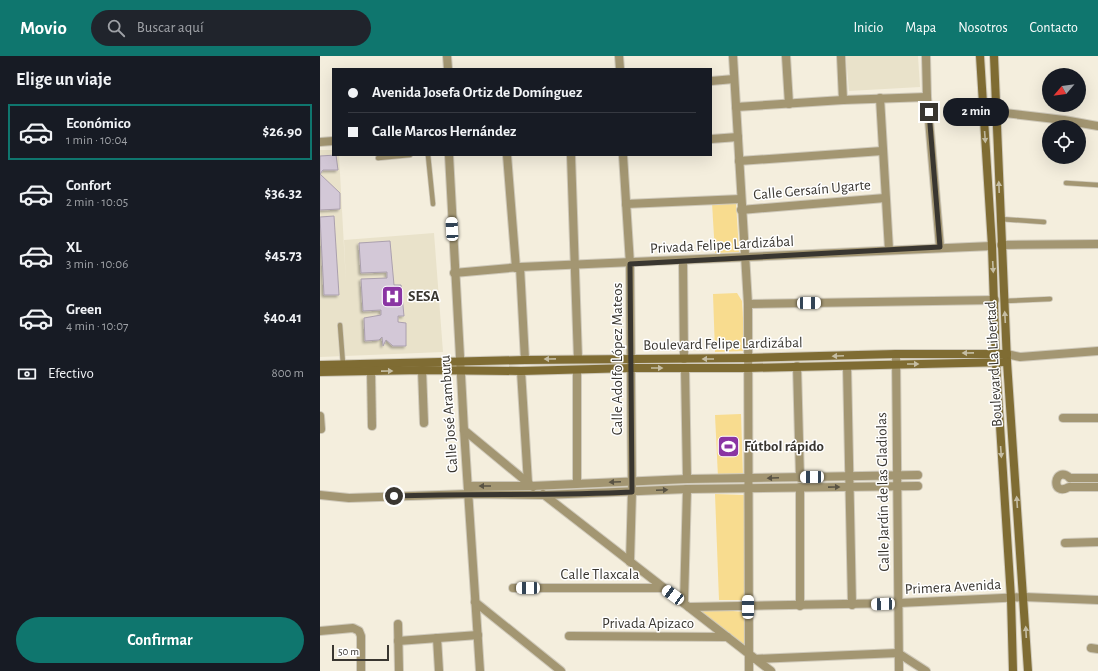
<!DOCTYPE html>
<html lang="es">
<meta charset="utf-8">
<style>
:root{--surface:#171b24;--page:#20242c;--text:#f1f3f6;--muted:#9ea1a6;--line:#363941;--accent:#0f766e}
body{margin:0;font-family:"Alegreya Sans",sans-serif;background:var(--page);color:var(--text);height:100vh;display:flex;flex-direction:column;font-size:15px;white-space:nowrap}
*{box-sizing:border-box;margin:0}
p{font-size:13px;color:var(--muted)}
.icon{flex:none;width:22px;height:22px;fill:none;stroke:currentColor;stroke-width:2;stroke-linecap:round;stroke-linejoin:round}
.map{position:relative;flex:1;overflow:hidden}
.details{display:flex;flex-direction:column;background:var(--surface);width:320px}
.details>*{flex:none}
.hud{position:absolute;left:12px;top:12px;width:380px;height:88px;border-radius:0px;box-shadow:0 4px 16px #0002;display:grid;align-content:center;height:88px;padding:0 16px;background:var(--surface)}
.needle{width:26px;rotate:241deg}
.fabs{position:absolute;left:722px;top:12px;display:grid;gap:8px}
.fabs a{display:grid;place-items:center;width:44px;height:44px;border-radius:50%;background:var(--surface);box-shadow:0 4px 16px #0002;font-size:20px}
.scale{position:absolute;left:12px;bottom:10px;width:57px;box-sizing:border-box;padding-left:4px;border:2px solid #393630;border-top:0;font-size:11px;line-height:14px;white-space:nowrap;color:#393630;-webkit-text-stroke:3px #fff;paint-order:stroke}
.end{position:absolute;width:18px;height:18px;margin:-9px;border:5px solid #393630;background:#fff;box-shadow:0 0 0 2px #fff}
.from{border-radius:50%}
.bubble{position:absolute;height:28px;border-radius:14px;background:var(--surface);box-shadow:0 4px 16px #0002;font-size:13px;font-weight:700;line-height:28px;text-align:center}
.car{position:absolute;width:12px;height:24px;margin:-12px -6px;border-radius:5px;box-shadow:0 0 3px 1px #0007;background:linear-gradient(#fff 24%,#345 0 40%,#fff 0 76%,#345 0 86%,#fff 0)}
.hud b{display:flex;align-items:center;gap:14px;height:38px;font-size:15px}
.hud b+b{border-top:1px solid var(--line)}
.hud i{width:10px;height:10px;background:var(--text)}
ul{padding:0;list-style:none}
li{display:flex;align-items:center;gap:12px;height:56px;margin:0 8px 6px;padding:0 8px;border:2px solid transparent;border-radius:0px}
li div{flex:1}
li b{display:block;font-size:15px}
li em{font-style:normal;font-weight:700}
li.current{border-color:var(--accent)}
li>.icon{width:36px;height:36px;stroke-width:1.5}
h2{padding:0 16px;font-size:18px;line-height:48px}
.pay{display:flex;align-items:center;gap:10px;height:44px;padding:0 16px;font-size:15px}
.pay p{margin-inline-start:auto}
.primary-button{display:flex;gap:8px;margin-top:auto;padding:8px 16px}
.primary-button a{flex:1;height:46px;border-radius:24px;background:var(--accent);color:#fff;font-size:16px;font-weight:700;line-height:46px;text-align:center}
header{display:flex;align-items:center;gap:24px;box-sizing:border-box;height:56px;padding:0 20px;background:var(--accent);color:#fff}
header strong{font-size:19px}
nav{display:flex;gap:22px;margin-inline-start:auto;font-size:14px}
.search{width:280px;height:36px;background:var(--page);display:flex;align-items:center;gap:10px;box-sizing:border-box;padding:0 14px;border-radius:22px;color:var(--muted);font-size:15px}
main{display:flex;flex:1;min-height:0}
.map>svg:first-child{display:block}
</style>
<header>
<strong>Movio</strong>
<div class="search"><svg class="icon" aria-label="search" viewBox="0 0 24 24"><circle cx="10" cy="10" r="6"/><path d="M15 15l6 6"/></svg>Buscar aquí</div>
<nav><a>Inicio</a><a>Mapa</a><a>Nosotros</a><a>Contacto</a></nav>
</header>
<main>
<section class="details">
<h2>Elige un viaje</h2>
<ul>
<li class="current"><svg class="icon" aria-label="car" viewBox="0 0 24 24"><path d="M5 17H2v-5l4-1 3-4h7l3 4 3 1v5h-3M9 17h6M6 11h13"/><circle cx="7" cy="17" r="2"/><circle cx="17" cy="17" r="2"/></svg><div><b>Económico</b><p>1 min · 10:04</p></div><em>$26.90</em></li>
<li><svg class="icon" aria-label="car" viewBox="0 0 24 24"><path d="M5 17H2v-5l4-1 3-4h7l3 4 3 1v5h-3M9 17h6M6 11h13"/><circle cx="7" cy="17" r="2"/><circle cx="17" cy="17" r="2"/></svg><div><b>Confort</b><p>2 min · 10:05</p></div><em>$36.32</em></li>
<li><svg class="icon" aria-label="car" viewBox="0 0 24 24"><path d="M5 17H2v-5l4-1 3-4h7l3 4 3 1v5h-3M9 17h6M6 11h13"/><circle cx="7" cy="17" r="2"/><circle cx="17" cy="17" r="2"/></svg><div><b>XL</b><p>3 min · 10:06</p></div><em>$45.73</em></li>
<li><svg class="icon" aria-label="car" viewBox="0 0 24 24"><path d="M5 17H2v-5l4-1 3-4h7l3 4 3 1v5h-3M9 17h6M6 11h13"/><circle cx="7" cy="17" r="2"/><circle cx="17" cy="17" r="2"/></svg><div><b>Green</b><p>4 min · 10:07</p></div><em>$40.41</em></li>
</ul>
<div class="pay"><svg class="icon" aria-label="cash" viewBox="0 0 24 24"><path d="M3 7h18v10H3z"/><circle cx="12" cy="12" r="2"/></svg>Efectivo<p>800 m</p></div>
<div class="primary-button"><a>Confirmar</a></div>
</section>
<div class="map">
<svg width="778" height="615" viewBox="0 0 778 615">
<defs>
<filter id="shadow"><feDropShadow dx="-2" dy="2" stdDeviation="1" flood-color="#0004"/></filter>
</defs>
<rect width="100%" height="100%" fill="#f4eedd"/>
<g fill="#e9e2ca">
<polygon points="526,0 598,0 600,31 529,35"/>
<polygon points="0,94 13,94 13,99 19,99 26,228 24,184 114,177 123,296 0,301"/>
</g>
<g fill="#f8dc8f">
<polygon points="416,146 419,196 395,197 392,147"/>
<polygon points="417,237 422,245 425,295 395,296 393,238"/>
<polygon points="421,358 423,421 398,421 395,359"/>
<polygon points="395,438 424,439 426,544 399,544"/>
<polygon points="376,552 425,556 426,591"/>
</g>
<g fill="#d3c8d7" stroke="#aba0ae" filter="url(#shadow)">
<polygon points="16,99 18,114 3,114 0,118 0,100"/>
<polygon points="0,118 20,137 20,153 0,154"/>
<polygon points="14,160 19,239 4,239 0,161"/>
<polygon points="70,185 74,229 81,229 84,260 78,260 78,266 86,267 86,290 73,290 66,284 63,290 62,281 59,284 45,285 44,262 61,259 61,254 43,255 41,223 67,222 67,216 41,217 39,187"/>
</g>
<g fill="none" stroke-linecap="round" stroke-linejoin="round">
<defs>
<g id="lane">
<polyline points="108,99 113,148"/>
<polyline points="58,102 90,99"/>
<polyline points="746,127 778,129"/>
<polyline points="680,163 724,166"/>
<polyline points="684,245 730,243"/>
<polyline points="20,269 23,308"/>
</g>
<g id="street">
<polyline points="127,0 128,13"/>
<polyline points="299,0 300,13"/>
<polyline points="413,0 428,248 429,615"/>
<polyline points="466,0 469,48"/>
<polyline points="521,0 523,44"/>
<polyline points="606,0 607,41 620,191"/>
<polyline points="391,25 414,23"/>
<polyline points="560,42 569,194"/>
<polyline points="416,51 523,44 607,41"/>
<polyline points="676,56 744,64 778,70"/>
<polyline points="391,83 418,81"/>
<polyline points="0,86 13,85"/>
<polyline points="129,99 144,374 160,615"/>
<polyline points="187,99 196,212"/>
<polyline points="251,99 258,303"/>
<polyline points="303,99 310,208 312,435 310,506"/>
<polyline points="419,105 562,95"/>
<polyline points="306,148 421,143"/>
<polyline points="421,154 565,142"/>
<polyline points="681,189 778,188"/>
<polyline points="363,205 364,303"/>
<polyline points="200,211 205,304"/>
<polyline points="134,217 200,211 672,190"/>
<polyline points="428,248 675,244"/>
<polyline points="576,298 579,615"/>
<polyline points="687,298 700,301 778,295"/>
<polyline points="477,310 480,422"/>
<polyline points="527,310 532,549"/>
<polyline points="365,312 367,423"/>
<polyline points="102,314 104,367"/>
<polyline points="51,315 52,370"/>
<polyline points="201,315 208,427"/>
<polyline points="0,360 1,373"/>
<polyline points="743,362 778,362"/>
<polyline points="144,374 213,431"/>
<path d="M750 422C734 408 730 442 749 431H778"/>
<polyline points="750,422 778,422"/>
<polyline points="257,427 257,314"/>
<polyline points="148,430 212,430 367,423 598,419"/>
<polyline points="480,431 480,550"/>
<polyline points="223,438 451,615"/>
<polyline points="0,439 29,442 149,438 224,439 367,433 598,430"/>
<polyline points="745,487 778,486"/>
<polyline points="193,532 343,532"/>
<polyline points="155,546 241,615"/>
<polyline points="364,547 367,433"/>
<polyline points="369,551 579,547 704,541 778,544"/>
<polyline points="78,568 79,615"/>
<polyline points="0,575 33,572 39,575 41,580 41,615"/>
<polyline points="249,580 407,581"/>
<polyline points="117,582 119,615"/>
<polyline points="78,585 158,579"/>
<polyline points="771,592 778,593"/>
<polyline points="435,603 578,597 606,615"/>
</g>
<g id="secondary">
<polyline points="660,0 672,190 676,307 691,542 693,615"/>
<polyline points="674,0 687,306 708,615"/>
<polyline points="0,309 205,304 427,302 576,298 687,298"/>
<polyline points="0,316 102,314 201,315 312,312 427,312 687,306"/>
</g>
</defs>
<use href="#lane" stroke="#cfc9ba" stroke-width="6"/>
<use href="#street" stroke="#cfc9ba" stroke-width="10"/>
<use href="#secondary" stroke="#cfc9ba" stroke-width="10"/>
<use href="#lane" stroke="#a39672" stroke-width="4.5"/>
<use href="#street" stroke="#a39672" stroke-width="8"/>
<use href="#secondary" stroke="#7f6c33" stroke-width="8"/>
</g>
<defs><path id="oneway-solid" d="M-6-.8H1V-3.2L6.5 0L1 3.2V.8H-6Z"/></defs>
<g fill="#c5bda3">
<use href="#oneway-solid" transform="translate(665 81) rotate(86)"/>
<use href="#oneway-solid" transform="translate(679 131) rotate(-92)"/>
<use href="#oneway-solid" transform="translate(673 211) rotate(87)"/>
<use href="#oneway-solid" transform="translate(685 261) rotate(-93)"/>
<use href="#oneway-solid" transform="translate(648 297) rotate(179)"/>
<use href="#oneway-solid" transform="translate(518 300) rotate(178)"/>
<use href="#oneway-solid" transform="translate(230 303) rotate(179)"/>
<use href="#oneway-solid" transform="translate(388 303) rotate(180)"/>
<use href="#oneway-solid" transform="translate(593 308)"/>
<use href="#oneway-solid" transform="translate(337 312)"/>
<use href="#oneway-solid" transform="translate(67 315) rotate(-1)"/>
<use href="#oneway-solid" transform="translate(681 396) rotate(86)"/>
<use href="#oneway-solid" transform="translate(697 446) rotate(-94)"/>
<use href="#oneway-solid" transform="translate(706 576) rotate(-93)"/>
</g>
<g fill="#595344">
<use href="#oneway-solid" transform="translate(453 422) rotate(178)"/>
<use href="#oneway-solid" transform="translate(295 426) rotate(178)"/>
<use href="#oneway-solid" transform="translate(165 430) rotate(-180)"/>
<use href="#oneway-solid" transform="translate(514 431) rotate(-1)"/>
<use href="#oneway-solid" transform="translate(342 434) rotate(-2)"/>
</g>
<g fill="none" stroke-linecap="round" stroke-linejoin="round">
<path stroke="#393630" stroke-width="5" d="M74 440C154 437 233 440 312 436L310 208 620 191 609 56"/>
</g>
<defs>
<symbol id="hospital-square" viewBox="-11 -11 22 22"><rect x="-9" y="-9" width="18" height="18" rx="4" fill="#8a35a3" stroke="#fff"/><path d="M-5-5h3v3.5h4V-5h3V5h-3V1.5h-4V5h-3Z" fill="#fff"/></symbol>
<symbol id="stadium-square" viewBox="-11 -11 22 22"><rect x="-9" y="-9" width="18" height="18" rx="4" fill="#8a35a3" stroke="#fff"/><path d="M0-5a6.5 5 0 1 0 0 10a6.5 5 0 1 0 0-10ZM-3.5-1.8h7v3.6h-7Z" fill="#fff"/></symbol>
</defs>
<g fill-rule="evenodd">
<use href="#hospital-square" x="60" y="228" width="25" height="25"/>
<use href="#stadium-square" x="396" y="378" width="25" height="25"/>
</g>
<g text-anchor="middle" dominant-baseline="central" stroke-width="3" stroke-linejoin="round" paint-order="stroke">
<g font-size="15" fill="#393630" stroke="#fff">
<text transform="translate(492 134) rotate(-5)">Calle Gersaín Ugarte</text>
<text transform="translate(402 189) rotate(-3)">Privada Felipe Lardizábal</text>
<text transform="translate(403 288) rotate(-1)">Boulevard Felipe Lardizábal</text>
<text transform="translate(297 303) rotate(-90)">Calle Adolfo López Mateos</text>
<text transform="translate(674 308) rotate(-93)">Boulevard La Libertad</text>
<text transform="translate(129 358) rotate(-94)">Calle José Aramburu</text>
<text transform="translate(563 436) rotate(-91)">Calle Jardín de las Gladiolas</text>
<text x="280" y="518">Calle Tlaxcala</text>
<text transform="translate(633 531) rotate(-3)">Primera Avenida</text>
<text x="328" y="567">Privada Apizaco</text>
</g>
<g font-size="15" font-weight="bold" fill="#393630" stroke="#fff" text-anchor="start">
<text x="88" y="240">SESA</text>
<text x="424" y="390">Fútbol rápido</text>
</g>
</g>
</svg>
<div class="fabs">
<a><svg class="needle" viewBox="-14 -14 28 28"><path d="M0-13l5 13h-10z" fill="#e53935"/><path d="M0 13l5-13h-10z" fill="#9ea1a6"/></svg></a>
<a><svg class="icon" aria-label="locate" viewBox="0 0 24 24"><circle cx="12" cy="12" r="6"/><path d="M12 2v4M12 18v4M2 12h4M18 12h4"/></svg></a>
</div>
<div class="scale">50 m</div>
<i class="end from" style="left:74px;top:440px"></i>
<i class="end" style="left:609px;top:56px"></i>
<div class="bubble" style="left:623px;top:42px;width:66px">2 min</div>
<i class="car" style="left:132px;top:173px;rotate:357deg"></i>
<i class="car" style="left:489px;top:247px;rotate:89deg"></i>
<i class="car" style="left:492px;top:421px;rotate:269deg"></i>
<i class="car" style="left:208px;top:532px;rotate:270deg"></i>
<i class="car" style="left:353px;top:539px;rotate:306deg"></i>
<i class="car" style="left:563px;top:548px;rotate:268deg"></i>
<i class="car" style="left:428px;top:551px;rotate:0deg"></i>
<div class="hud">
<b><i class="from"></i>Avenida Josefa Ortiz de Domínguez</b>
<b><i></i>Calle Marcos Hernández</b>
</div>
</div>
</main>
